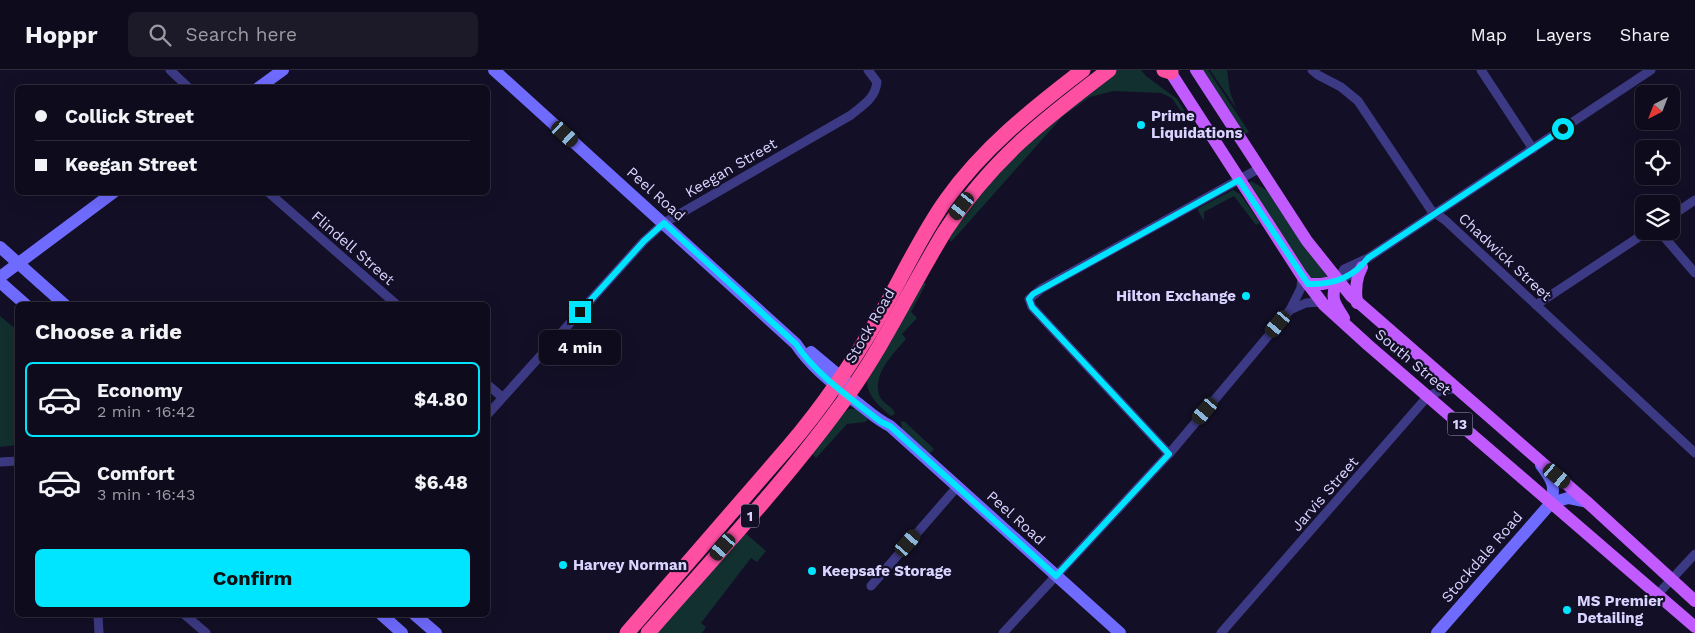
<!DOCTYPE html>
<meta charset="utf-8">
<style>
:root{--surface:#0e0b1c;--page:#1c1929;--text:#f1f3f6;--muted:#9b9ba3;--line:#2e2b3b;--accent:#00e5ff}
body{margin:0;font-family:"Work Sans",sans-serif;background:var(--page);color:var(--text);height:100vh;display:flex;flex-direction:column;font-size:19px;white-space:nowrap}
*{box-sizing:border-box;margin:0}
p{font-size:16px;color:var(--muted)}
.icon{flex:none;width:28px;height:28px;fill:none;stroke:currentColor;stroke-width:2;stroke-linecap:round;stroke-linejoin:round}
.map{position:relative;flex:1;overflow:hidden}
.drawer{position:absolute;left:15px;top:232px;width:475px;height:315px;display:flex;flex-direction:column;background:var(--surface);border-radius:8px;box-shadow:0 5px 20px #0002,0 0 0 1px var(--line)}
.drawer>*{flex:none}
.top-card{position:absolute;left:15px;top:15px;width:475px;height:110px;border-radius:8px;box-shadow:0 5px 20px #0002,0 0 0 1px var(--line);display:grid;align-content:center;height:110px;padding:0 20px;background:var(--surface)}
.needle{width:32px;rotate:222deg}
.controls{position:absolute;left:1635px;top:15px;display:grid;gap:10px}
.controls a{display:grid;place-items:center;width:45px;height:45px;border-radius:8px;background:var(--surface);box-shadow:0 5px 20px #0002,0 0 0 1px var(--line);font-size:25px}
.end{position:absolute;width:22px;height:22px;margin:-11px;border:6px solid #00e5ff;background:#111;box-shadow:0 0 0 2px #111}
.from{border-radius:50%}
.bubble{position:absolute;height:35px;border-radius:8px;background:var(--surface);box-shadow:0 5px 20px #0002,0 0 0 1px var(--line);font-size:16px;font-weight:700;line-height:35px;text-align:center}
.car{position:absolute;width:15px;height:30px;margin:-15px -8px;border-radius:6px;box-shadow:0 0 4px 1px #0007;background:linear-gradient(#222 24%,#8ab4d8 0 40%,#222 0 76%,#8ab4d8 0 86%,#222 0)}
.top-card b{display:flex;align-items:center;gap:18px;height:48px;font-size:19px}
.top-card b+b{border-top:1px solid var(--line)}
.top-card i{width:12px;height:12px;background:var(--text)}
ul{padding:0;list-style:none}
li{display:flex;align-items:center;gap:15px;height:75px;margin:0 10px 8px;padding:0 10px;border:2px solid transparent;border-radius:8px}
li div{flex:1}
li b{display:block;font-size:19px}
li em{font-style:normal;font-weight:700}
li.on{border-color:var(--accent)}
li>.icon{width:45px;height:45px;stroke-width:1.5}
h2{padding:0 20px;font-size:22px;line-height:60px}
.action{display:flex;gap:10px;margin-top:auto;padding:10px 20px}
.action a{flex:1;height:58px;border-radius:8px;background:var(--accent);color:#111;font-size:20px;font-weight:700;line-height:58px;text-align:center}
header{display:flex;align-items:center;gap:30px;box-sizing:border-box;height:70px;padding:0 25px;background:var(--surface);border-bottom:1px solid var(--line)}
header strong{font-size:24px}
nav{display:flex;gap:28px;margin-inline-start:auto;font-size:18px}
.search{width:350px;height:45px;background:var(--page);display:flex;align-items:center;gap:12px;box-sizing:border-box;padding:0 18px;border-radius:8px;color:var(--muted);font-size:19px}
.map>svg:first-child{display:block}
</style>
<header>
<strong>Hoppr</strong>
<div class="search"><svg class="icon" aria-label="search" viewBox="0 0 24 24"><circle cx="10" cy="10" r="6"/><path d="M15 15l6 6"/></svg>Search here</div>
<nav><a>Map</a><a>Layers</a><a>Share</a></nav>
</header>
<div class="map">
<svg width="1695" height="563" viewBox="0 0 1695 563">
<rect width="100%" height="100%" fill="#130f26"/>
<g fill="#12302f">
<polygon points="1118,0 1141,0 1146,6 1177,29 1192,53 1188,52 1172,28 1161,23 1113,21 1090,27 1063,46 951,172 948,167 1001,97 1087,23"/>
<polygon points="1202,0 1208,0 1249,62 1244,65"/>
<polygon points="1210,0 1227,0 1230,22 1236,38"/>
<polygon points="1251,111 1268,121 1328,208 1309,208 1248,114"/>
<polygon points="1233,120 1240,124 1260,153 1256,155 1234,126 1204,142 1204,151 1197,139"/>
<path d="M922 211 926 214 911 242 917 248 902 264 906 269C893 284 871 305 880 327 883 334 893 336 895 344L891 346C880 337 865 324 867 308Z"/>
<polygon points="0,246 18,261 17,375 0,377"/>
<polygon points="850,339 856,339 868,349 865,352 847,354 816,388 811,383 843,342"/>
<polygon points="902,351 905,352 934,379 929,384 902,359 901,352"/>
<polygon points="743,461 766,481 757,492 751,488 701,553 706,557 702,563 654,563"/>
</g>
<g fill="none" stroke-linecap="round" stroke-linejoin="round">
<g stroke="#3d3a85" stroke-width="9">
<polyline points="170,0 189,18"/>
<polyline points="1312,0 1318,5 1341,17 1358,31 1431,140 1445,150 1695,383"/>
<polyline points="1481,0 1533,79"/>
<polyline points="268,122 397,235"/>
<polyline points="1671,146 1695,130"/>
<polyline points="1659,161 1695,203"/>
<polyline points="1337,211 1344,199 1368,188 1651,0"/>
<polyline points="1337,211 1348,206 1362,196"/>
<polyline points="1536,235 1648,161"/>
<polyline points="1290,240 1306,233 1321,232"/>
<polyline points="488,315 502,327"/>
<path d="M488 344 644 171 664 153 851 45C863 35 875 29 877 12L868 0"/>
<polyline points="1169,384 1032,237 1029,229 1041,219 1260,98"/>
<polyline points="0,392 18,391"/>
<polyline points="871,516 957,417"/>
<polyline points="1657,525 1695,484"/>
<polyline points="98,545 99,563"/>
<polyline points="185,545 206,563"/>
<polyline points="1003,563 1169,384 1290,240 1301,218 1302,206"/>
<polyline points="1221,563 1428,326 1440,321 1458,318"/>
</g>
<g stroke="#6f6bff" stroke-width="12">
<path d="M494 0 796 274C811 297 834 314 855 331 867 340 877 350 890 356L1120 563"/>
<polyline points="258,18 283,0"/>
<polyline points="0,177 65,235"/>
<polyline points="0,207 114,122"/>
<polyline points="0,212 26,235"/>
<polyline points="811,282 848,313"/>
<polyline points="1551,433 1568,428 1587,432"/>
<polyline points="382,545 402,563"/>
<polyline points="415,545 436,563"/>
<path d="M1437 563 1551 433C1556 415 1552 410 1541 395"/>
</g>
<g stroke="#c25bff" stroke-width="12">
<polyline points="1169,0 1302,206 1324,235 1368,275 1695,557"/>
<polyline points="1196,0 1307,171 1351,226 1587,432 1695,531"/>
<path d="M1337 211C1330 228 1334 233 1344 248"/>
<polyline points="1308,214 1322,214 1337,211"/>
<path d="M1357 233C1355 220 1356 208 1362 197"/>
</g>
<g stroke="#ff4fa3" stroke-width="15">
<polyline points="1164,0 1171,2"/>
<path d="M627 563 789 376C824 335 855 289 882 242 903 205 921 165 946 130 983 78 1032 39 1083 0"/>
<path d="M648 563C716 485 788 409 848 325 885 273 912 215 945 161 991 90 1043 50 1109 0"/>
</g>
</g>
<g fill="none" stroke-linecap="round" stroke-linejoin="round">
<path stroke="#00e5ff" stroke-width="6" d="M580 242 644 171 664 153 796 274C815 304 853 330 881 352L890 356 1056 506 1169 384 1032 237 1029 229 1033 224 1239 110 1308 214C1332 215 1353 208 1368 188L1563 59"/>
</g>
<g fill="#00e5ff" stroke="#130f26" stroke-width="2">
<circle cx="1141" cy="55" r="5"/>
<circle cx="1246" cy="226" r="5"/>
<circle cx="563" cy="495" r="5"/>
<circle cx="812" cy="501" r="5"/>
<circle cx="1567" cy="540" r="5"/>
</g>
<g text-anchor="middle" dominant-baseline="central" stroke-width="4.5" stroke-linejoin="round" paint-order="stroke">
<g fill="#130f26" stroke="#9e99be" stroke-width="1">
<rect x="1447.5" y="342.5" width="25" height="23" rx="4"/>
<rect x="741" y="434.5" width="18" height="23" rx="4"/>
</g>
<g font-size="14" font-weight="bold" fill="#d9d4ff">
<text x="1460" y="354">13</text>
<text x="750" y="446">1</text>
</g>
<g font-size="15" font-weight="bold" fill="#d9d4ff" stroke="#130f26" text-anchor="start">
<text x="1151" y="46">Prime<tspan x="1151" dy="17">Liquidations</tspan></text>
<text x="1236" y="226" text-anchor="end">Hilton Exchange</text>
<text x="573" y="495">Harvey Norman</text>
<text x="822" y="501">Keepsafe Storage</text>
<text x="1577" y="531">MS Premier<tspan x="1577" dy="17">Detailing</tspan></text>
</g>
<g font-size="15" fill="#d9d4ff" stroke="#130f26">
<text transform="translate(731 98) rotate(-30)">Keegan Street</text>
<text transform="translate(656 124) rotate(42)">Peel Road</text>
<text transform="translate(353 178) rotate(41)">Flindell Street</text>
<text transform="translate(1505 187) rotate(43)">Chadwick Street</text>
<text transform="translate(870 256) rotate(-60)">Stock Road</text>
<text transform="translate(1413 292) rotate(40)">South Street</text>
<text transform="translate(1325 424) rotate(-49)">Jarvis Street</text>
<text transform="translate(1016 448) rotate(42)">Peel Road</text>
<text transform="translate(1482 487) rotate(-49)">Stockdale Road</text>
</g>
</g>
</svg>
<div class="controls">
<a><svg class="needle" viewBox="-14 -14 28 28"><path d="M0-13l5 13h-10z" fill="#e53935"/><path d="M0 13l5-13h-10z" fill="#9b9ba3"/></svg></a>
<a><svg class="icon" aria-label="locate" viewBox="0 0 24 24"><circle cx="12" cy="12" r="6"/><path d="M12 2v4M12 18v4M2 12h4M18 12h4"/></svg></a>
<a><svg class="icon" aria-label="layers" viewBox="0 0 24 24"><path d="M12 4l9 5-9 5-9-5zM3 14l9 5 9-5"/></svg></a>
</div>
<i class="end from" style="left:1563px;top:59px"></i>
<i class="end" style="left:580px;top:242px"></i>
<div class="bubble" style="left:539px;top:260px;width:82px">4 min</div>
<i class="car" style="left:565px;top:64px;rotate:132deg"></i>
<i class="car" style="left:962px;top:136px;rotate:217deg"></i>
<i class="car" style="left:1278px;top:254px;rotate:220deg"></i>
<i class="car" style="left:1205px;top:341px;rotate:220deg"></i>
<i class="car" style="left:1557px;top:406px;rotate:130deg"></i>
<i class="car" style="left:908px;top:473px;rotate:41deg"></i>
<i class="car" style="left:723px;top:477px;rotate:221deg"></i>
<div class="top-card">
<b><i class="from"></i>Collick Street</b>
<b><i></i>Keegan Street</b>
</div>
<section class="drawer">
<h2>Choose a ride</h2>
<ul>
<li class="on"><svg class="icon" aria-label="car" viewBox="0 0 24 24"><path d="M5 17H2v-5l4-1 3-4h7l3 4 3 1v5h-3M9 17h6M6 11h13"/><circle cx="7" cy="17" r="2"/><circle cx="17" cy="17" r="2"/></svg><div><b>Economy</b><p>2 min · 16:42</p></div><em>$4.80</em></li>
<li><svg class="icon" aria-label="car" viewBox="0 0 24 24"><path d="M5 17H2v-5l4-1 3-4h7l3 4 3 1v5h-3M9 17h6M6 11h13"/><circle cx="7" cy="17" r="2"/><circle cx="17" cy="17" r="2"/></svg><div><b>Comfort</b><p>3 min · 16:43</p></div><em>$6.48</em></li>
</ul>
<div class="action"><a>Confirm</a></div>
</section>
</div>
